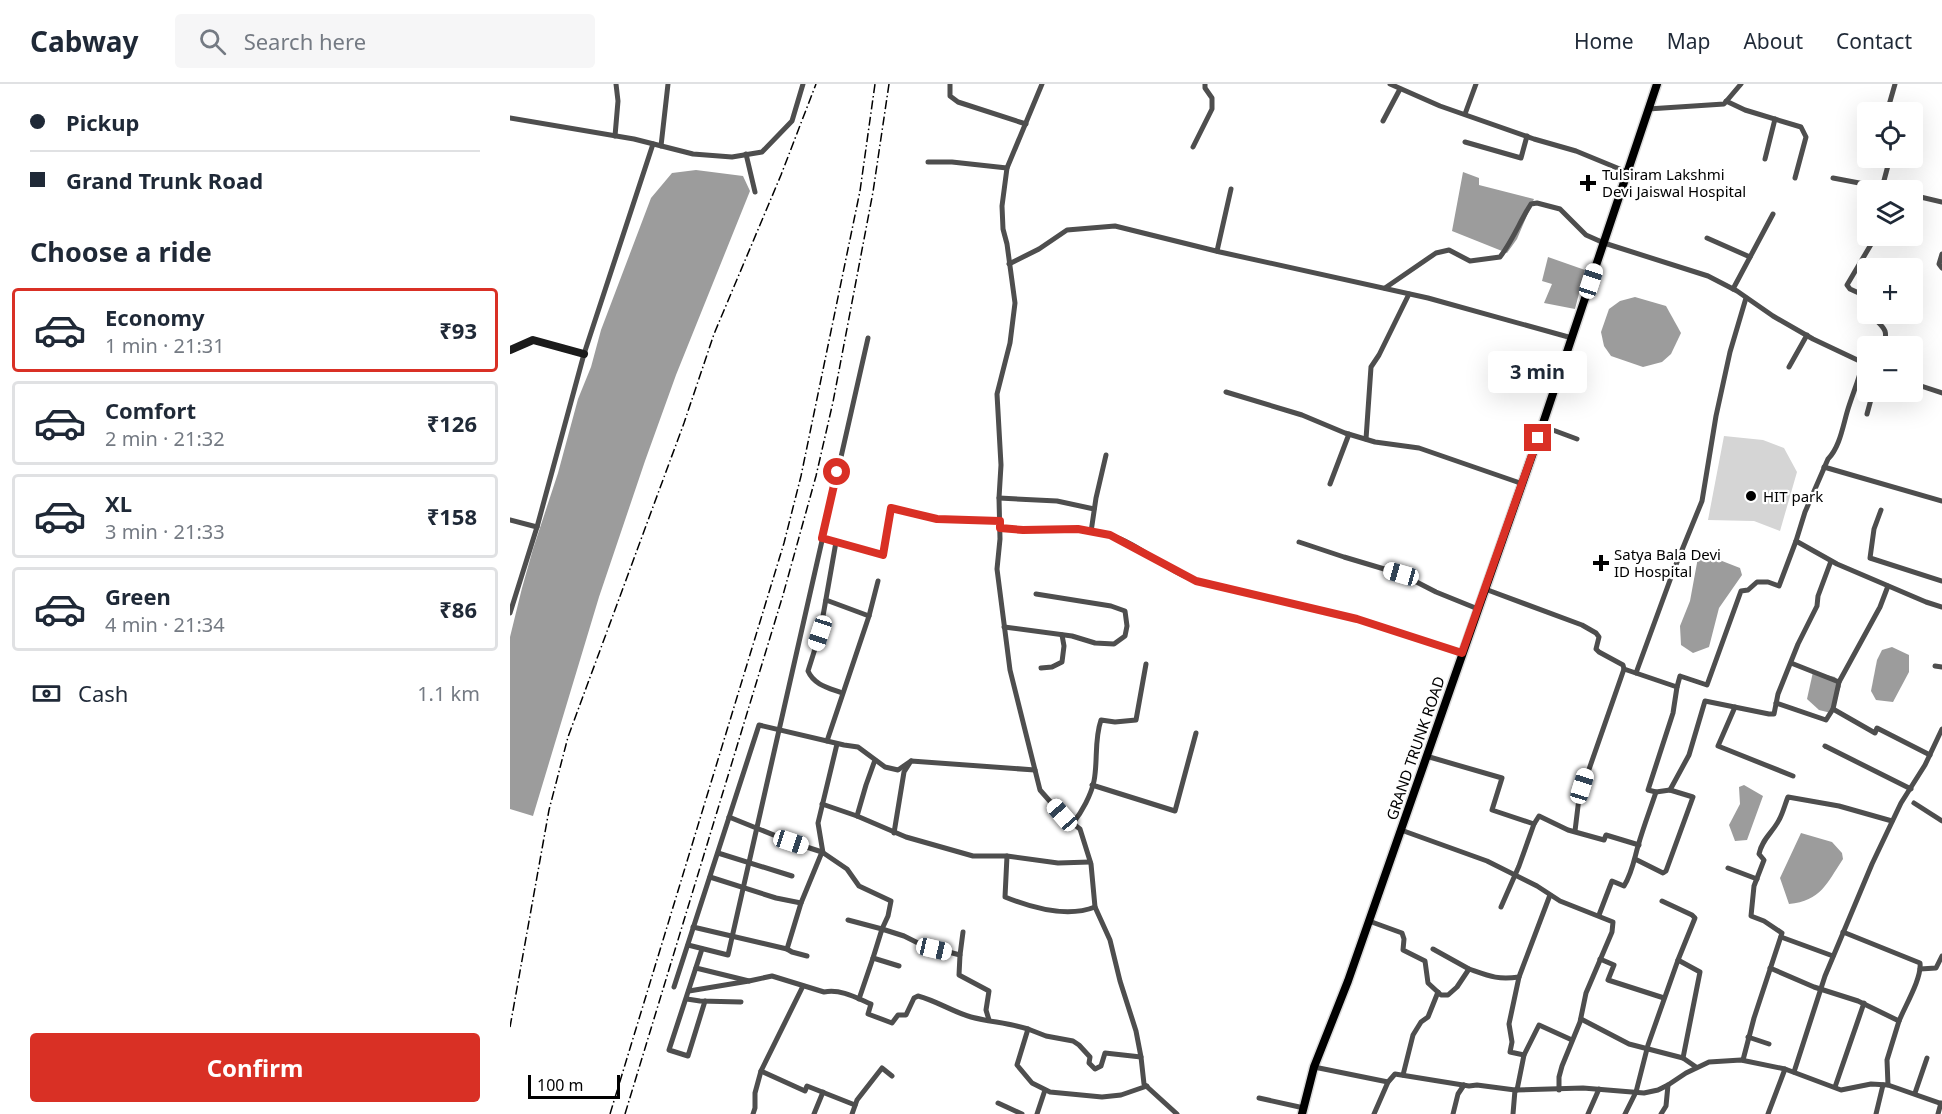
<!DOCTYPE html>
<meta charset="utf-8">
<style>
:root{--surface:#fff;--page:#f6f6f7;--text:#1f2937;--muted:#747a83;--line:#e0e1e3;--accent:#d93025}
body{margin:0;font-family:"Noto Sans",sans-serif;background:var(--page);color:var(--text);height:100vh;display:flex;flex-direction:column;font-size:22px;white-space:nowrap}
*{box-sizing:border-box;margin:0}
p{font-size:20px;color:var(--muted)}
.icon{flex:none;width:33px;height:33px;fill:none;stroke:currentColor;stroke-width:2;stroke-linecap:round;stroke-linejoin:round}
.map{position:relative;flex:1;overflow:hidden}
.side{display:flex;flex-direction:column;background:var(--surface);width:510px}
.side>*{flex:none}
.hud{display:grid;align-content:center;height:132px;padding:0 30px;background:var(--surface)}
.buttons{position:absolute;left:1347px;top:18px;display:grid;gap:12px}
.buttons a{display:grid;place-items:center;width:66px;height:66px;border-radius:6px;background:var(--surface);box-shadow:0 6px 24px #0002;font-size:30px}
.scale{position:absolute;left:18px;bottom:15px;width:92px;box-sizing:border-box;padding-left:6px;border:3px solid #000;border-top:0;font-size:16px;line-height:21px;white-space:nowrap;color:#000;-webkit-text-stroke:4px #fff;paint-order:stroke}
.end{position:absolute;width:27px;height:27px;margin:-14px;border:8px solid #d93025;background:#fff;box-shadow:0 0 0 3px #fff}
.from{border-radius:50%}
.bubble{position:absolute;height:42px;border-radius:6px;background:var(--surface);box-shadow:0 6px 24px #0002;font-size:20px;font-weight:700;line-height:42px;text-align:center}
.car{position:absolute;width:18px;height:36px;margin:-18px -9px;border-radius:8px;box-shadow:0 0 4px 2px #0007;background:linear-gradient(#fff 24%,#345 0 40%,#fff 0 76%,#345 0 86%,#fff 0)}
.hud b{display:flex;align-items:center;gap:21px;height:57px;font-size:22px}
.hud b+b{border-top:2px solid var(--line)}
.hud i{width:15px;height:15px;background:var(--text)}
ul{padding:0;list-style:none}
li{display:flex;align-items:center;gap:18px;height:84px;margin:0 12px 9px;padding:0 18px;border:3px solid var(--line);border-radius:6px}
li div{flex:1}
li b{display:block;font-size:22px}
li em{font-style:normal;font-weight:700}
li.active{border-color:var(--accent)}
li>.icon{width:54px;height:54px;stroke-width:1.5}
h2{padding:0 30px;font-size:27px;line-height:72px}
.pay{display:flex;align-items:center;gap:15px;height:66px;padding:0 30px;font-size:22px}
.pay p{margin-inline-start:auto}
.primary-button{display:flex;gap:12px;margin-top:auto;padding:12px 30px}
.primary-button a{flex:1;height:69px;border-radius:6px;background:var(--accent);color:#fff;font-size:24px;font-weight:700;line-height:69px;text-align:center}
header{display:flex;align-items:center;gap:36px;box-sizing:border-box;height:84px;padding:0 30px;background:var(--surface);border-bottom:2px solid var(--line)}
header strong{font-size:28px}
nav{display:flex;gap:33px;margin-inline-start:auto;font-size:21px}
.search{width:420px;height:54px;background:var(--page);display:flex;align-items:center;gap:15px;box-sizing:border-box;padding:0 21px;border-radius:6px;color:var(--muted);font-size:22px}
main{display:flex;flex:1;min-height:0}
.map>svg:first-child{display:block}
</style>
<header>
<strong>Cabway</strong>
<div class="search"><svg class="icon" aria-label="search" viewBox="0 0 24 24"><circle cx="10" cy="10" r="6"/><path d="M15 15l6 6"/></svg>Search here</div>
<nav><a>Home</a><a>Map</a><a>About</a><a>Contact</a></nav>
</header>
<main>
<section class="side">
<div class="hud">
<b><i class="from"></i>Pickup</b>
<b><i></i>Grand Trunk Road</b>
</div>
<h2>Choose a ride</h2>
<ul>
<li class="active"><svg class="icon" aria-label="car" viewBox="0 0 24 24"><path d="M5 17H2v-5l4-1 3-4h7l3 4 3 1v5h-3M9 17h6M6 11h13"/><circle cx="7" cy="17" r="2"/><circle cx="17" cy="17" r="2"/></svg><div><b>Economy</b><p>1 min · 21:31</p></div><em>₹93</em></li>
<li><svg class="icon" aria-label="car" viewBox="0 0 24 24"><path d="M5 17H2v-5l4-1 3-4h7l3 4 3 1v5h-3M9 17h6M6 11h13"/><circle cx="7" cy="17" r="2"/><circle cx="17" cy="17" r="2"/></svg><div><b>Comfort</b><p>2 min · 21:32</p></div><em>₹126</em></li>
<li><svg class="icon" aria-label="car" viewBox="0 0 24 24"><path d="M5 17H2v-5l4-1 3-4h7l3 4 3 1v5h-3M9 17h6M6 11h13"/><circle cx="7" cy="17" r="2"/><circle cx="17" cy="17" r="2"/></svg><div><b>XL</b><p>3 min · 21:33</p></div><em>₹158</em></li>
<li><svg class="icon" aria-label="car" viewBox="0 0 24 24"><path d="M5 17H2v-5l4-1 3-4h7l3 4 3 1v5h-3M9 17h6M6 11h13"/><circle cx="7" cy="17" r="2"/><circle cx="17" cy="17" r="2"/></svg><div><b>Green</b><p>4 min · 21:34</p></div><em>₹86</em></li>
</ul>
<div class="pay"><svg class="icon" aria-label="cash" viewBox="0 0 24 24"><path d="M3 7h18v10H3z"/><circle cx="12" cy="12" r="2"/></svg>Cash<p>1.1 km</p></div>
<div class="primary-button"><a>Confirm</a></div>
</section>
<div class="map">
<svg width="1432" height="1030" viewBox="0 0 1432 1030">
<rect width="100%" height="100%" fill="#fff"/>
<polygon fill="#d5d5d5" points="1214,352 1253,356 1274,364 1287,388 1270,447 1244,437 1198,436"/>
<g fill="#9c9c9c">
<polygon points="186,86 233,92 240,107 166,291 135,377 89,513 23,732 0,725 0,553 12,504 23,465 48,389 68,315 81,283 91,246 141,114 162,89"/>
<polygon points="953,88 969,94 969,101 1024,115 1007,155 997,169 942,147"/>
<polygon points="1038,173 1075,186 1065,225 1034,219 1042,200 1032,197"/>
<polygon points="1125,213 1156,222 1171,249 1161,270 1152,278 1133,283 1101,272 1094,262 1091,248 1099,225 1110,217"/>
<polygon points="1189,468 1230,484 1232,491 1209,524 1199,563 1183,569 1171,561 1170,542 1180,517"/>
<polygon points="1382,563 1399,571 1399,588 1383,618 1366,616 1361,607 1367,576 1372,566"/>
<polygon points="1303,588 1325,593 1331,602 1321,629 1309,626 1297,615"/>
<polygon points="1234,701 1253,712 1237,756 1225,757 1219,741 1230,720 1229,703"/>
<path d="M1291 749 1322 758 1332 769 1333 775C1317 799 1311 817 1279 820L1270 794Z"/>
</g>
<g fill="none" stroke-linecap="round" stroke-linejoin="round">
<defs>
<polyline id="primary" points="792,1030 804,983 838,897 1024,366 1147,0"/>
</defs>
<use href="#primary" stroke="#dbdbdb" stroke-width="11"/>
<g stroke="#4e4e4e" stroke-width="5">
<polyline points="440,0 440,12 448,18 516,40"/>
<polyline points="532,0 497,84 492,122 493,145 497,160 505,219 500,259 487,310 491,381 489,414 490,455 487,485 500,586 530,706 552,731 570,745 581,780 585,823 600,856 610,897 626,947 631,973 634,1000 667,1030"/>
<polyline points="880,0 930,22 1024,55 1066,67 1117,88"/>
<polyline points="1216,17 1235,26 1291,43 1296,53 1285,94"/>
<polyline points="1138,25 1214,20 1231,0"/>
<polyline points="1377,28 1385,0"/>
<polyline points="955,30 966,0"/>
<polyline points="0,34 124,55 183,70 222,73 252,68 282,37 293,0"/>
<polyline points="873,37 890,5"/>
<polyline points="105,52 108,17 106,0"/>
<polyline points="955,58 1011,74 1017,52"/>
<polyline points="151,62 158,0"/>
<polyline points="683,63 702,25 702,14 695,4 695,0"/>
<polyline points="236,70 245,108"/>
<polyline points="1255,75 1265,35"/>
<polyline points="418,78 442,78 497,84"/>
<polyline points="1323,94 1386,106"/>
<polyline points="1372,104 1380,74"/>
<polyline points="1402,111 1432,118"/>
<polyline points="1197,154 1240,173"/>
<polyline points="707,167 721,105"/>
<polyline points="1432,170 1429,180 1432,184"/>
<polyline points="499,180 529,165 557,146 605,142 710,168 918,214 1062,254"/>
<polyline points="1358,203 1351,210 1340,205 1337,201 1366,152"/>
<path d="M875 204 926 169 939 166 960 177 990 173C1003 156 1010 137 1021 120L1027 119 1050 125 1076 151 1094 159 1198 192 1227 207 1263 232 1303 255 1358 281"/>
<polyline points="1223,205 1263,130"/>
<path d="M1366 230 1364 234C1375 245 1378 246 1374 262"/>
<path d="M1353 279C1349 295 1343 309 1338 325 1333 341 1330 363 1318 375L1295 428 1286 457 1327 480 1416 518 1432 523"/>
<polyline points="1279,283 1297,251"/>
<polyline points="1402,299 1432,309"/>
<polyline points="716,308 792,331 835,349 865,358 909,364 1013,400"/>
<polyline points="1357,330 1363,308"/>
<polyline points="1032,342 1067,355"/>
<polyline points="856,355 861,283 869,271 899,210"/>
<polyline points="1314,383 1432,417"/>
<polyline points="820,400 839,350"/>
<polyline points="489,414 547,417 584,425"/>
<polyline points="1371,426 1364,445 1360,474 1432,497"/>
<polyline points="0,436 27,443"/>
<path d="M490 444C526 447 564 441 599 451 631 460 656 488 688 497 741 512 795 521 848 535 883 545 917 559 952 569"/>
<polyline points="581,448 586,414 596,371"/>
<polyline points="312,454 373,471 381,424 427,435 490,437"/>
<path d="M326 458 310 549 298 587C304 601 319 604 332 609"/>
<polyline points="789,458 834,473 891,490 926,508 968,525"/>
<polyline points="975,505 1072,541 1086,549 1089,553 1086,565 1089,568 1113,581 1114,585 1167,603 1170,592 1197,601 1231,507 1238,506 1247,498 1258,498 1269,502 1286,457"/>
<polyline points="316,516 359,532"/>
<polyline points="0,529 27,443 74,270 143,60"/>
<polyline points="494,543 562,552 585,559 604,560 615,552 617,542 615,527 601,522 526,510"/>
<polyline points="1281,579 1329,598"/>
<polyline points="1425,582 1432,583"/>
<polyline points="531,584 542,583 552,578 554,562 552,551"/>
<polyline points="1126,589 1163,488 1192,417 1206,332 1220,268 1236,214"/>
<polyline points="1266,619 1316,636 1323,625 1365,649 1367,644 1420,671"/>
<polyline points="1225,623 1208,662 1283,692"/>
<polyline points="1323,625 1329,598 1370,523 1378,502"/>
<polyline points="317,657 359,532 368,497"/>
<polyline points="1315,662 1401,705"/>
<polyline points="916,672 992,694 982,726 1024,740"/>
<polyline points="582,701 665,727 686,649"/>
<polyline points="1160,706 1179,671 1195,617 1259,630 1264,630 1268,610 1288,560 1307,522 1308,512 1321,477"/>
<polyline points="1404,719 1432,737"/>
<polyline points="312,720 347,732 396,753 463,772 497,772 548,779 580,778"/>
<polyline points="347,732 356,701 365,676"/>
<polyline points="219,733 281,758 312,768 337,785 349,802 381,817 378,832 372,845 338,836"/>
<path d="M563 739C572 728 581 711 584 697 588 677 584 656 591 636L605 638 626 636 636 580"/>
<polyline points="891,746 977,777 1027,802 1050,817 1103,838 1102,848 1076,909 1070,938 1052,982 1049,993 1049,1006"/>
<polyline points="1065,747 1069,714 1114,585"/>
<polyline points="384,749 394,688 401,677 525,686"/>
<polyline points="208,769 282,792"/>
<polyline points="313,769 308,739 327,660"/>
<path d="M497 772 495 813C522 824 557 834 585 823"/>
<polyline points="1125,775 1153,789 1156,787 1183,713 1160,706 1146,708 1138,706 1163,629 1167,603"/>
<polyline points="1218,784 1247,795"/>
<polyline points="200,793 266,814 291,819"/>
<polyline points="1152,817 1182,831 1185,834 1168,876"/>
<polyline points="991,823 1009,782 1024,740 1029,732 1058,746 1094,756 1096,751 1129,761"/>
<path d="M1089 831 1102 797 1114 802C1122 789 1124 776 1128 762 1133 744 1140 726 1146 708"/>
<path d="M859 837 892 849 894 855 893 866 915 877 918 899 931 911H938L947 903 959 885C979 892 987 896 1009 893L1040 811"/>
<polyline points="183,843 277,865 282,868 297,872"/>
<path d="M1333 848 1410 879C1412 894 1395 922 1389 937"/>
<polyline points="1271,853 1323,872"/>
<polyline points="178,861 218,871 358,254"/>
<polyline points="192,865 159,966 178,972 195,917"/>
<polyline points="277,865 291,819 312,768"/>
<polyline points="923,865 959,885"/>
<polyline points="450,871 453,848"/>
<polyline points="363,874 372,845 394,852 412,861 450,871 449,891 479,907 476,926 479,936"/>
<polyline points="1090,875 1104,881 1098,896 1154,914"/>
<polyline points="1260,884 1304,903 1348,917 1389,937 1377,976 1378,1001"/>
<polyline points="1410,885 1426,884 1432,872"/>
<polyline points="1009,893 999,940 1002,958 1000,968 1014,971"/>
<path d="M239 897 262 892 314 908C331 905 345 913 361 920L358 930 382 939 388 931H396L404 914 408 912C427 917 443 928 461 933 480 938 499 939 518 945"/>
<polyline points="164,903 249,641 334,661 348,663 375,683 388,686 401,677"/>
<polyline points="179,907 239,897 186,884"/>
<polyline points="177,915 190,917 231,918"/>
<polyline points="349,915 363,874 389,882"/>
<polyline points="1071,935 1119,960 1173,974 1186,983"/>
<polyline points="1238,953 1259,960"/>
<polyline points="631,973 595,969 591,982 585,985 579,979 580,973 569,961 563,957 536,952 518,945 507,981 522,999 540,1008 592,1013 611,1011 637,1002"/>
<path d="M1233 976 1244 934 1272 849 1254 837 1241 832 1244 802 1254 776 1249 770C1252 755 1263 748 1269 736 1273 729 1275 720 1278 713L1329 722 1382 737"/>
<polyline points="804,983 878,998"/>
<polyline points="251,987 293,902"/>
<polyline points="1284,988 1315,892 1362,780 1391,719 1415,681 1432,645"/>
<polyline points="893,991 903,951 911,938 918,933 928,908"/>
<polyline points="1325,1003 1354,919"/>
<polyline points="1007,1006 1014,971 1029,941 1062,956"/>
<polyline points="1405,1009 1417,974"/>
<polyline points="749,1014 794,1024"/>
<polyline points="488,1019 512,1030"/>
<polyline points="243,1030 245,1024 245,1009 251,987 295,1007 297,1002 345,1021"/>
<polyline points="304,1030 313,1008"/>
<polyline points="342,1030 347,1016 372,984 382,992"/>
<polyline points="527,1030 535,1006"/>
<polyline points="864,1030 878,998 885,990 959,1002 967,1001 1005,1006 1073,1004 1134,1009 1148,1006 1158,1001 1176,989 1199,978 1231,976 1275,985 1331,1006 1361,1000 1378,1001 1432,1020"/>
<polyline points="943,1030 948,1010 954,1001"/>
<polyline points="1003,1030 1005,1006"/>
<polyline points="1078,1030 1089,1005"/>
<polyline points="1115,1030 1126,1008 1138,961 1168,876 1190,888 1173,974"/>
<polyline points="1151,1030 1156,1022 1158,1001"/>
<polyline points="1258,1030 1275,985"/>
<polyline points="1366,1030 1373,1001"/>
<polyline points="1428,1030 1431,1019"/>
</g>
<polyline stroke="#1b1b1b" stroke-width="8" points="0,266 23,256 74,270"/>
<use href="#primary" stroke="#000" stroke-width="8"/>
<g stroke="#000" stroke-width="1.5" stroke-dasharray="9 3 1.5 3" stroke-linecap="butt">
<polyline points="0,943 39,726 58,653 174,339 204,250 271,91 306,0"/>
<polyline points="100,1030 274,459 291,392 350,107 365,0"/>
<polyline points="115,1030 273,511 306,392 323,318 363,108 379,0"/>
</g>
</g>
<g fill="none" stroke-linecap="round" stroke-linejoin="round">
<polyline stroke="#d93025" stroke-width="8" points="327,388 312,454 373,471 381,424 427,435 490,437 490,444 513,446 568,445 600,451 686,497 847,535 952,569 1028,354"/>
</g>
<g fill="#000" stroke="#fff" stroke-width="2">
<path d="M1075 90h6v6h6v6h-6v6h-6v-6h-6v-6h6z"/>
<circle cx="1241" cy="412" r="6"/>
<path d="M1088 470h6v6h6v6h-6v6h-6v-6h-6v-6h6z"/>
</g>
<g text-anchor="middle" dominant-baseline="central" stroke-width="4.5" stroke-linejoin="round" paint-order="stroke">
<g font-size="15" fill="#000" stroke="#fff" text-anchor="start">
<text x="1092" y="90">Tulsiram Lakshmi<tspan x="1092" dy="17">Devi Jaiswal Hospital</tspan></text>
<text x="1253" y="412">HIT park</text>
<text x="1104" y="470">Satya Bala Devi<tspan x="1104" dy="17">ID Hospital</tspan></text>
</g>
<g font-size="15" fill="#000" stroke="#fff">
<text transform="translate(905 664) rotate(-71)">GRAND TRUNK ROAD</text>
</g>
</g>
</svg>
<div class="buttons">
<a><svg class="icon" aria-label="locate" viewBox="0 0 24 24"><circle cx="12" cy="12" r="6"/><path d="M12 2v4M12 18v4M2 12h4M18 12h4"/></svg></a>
<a><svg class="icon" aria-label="layers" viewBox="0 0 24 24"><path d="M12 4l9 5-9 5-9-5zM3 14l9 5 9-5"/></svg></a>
<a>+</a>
<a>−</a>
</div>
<div class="scale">100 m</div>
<i class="end from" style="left:327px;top:388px"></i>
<i class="end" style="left:1028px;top:354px"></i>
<div class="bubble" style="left:978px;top:267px;width:99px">3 min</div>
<i class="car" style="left:1081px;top:197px;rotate:18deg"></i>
<i class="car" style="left:891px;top:490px;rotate:286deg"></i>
<i class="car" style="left:310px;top:549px;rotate:198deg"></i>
<i class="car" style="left:1072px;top:702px;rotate:17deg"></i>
<i class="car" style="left:552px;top:731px;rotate:319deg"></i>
<i class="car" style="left:281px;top:758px;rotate:108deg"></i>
<i class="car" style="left:424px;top:865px;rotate:103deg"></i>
</div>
</main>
